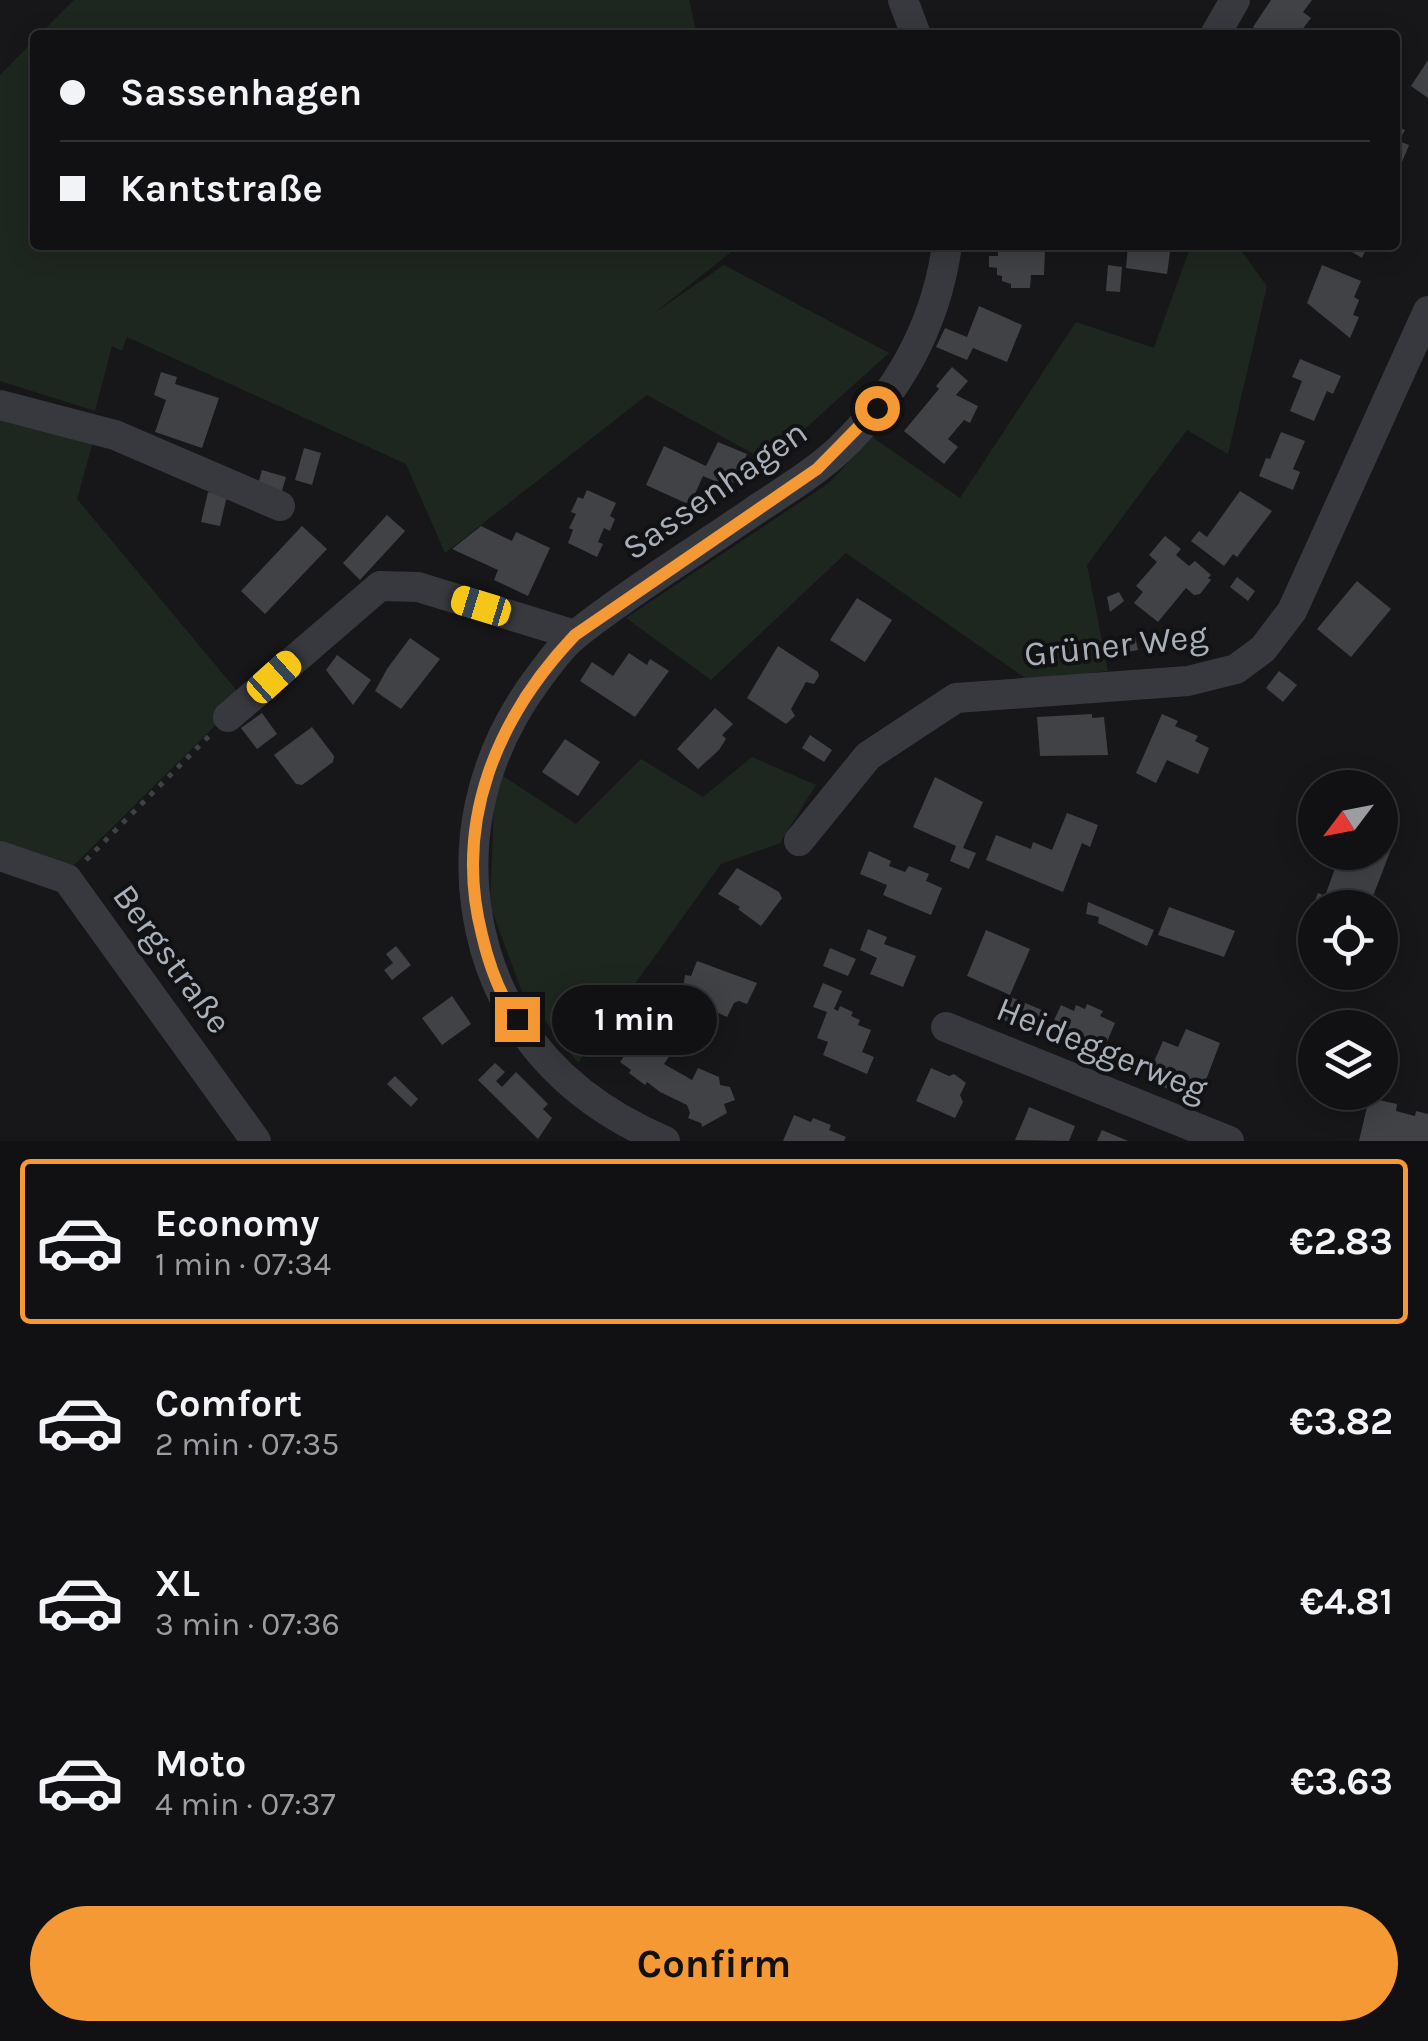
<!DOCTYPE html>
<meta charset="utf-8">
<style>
:root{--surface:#111113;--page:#1a1a1c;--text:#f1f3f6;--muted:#9c9da0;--line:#303133;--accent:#f49934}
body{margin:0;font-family:Karla,sans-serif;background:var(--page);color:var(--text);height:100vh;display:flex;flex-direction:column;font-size:38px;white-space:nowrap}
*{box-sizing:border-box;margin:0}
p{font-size:32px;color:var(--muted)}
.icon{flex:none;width:55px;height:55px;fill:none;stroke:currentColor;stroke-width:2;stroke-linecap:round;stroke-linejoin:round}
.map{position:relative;height:1141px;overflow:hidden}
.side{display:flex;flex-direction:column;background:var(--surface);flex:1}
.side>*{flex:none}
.guide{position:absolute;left:30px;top:30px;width:1370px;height:220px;border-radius:10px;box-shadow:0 5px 25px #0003,0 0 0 2px var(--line);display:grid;align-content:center;height:220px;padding:0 30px;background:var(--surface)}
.needle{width:65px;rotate:238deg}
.fabs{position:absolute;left:1298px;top:770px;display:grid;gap:20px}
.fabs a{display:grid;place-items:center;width:100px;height:100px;border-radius:50%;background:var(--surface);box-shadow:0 5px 25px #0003,0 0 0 2px var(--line);font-size:50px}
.end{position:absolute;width:45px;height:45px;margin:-22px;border:12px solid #f49934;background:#111;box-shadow:0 0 0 5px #111}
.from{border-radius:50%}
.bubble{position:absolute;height:70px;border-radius:35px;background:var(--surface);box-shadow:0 5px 25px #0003,0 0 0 2px var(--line);font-size:32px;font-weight:700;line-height:70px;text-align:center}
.car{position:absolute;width:30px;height:60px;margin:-30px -15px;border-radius:12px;box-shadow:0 0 8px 2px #0007;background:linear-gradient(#f5c518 24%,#345 0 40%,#f5c518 0 76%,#345 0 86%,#f5c518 0)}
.guide b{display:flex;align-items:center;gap:35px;height:95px;font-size:38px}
.guide b+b{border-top:2px solid var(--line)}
.guide i{width:25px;height:25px;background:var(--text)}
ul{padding:18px 0 0;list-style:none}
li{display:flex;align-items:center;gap:30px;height:165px;margin:0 20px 15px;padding:0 10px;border:5px solid transparent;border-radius:10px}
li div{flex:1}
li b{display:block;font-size:38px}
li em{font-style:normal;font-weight:700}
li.on{border-color:var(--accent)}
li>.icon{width:90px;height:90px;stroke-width:1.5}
.cta{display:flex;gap:20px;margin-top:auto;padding:20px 30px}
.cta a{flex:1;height:115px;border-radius:60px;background:var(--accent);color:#111;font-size:40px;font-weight:700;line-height:115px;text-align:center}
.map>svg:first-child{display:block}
</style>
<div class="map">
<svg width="1428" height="1141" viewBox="0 0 1428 1141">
<rect width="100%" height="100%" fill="#171719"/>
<g fill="#1e271f">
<polygon points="74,0 689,0 697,35 39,35"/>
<polygon points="35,39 35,245 740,245 653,314 724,265 889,353 768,462 647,395 445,553 406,464 127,337 122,351 112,346 95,411 0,381 0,75"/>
<polygon points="1191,245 1237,245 1267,286 1228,454 1187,430 1087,565 1108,671 1028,680 846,553 711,680 626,618 829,483 872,437 960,498 1076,322 1154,348"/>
<polygon points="0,409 94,438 77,499 243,698 70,869 0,845"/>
<polygon points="752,757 816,785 780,843 721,864 578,1063 522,992 490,905 494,805 503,776 576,824 641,759 703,797"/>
</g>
<g fill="#414246">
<polygon points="1271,0 1312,0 1303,12 1311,18 1298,35 1263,35 1253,27"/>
<polygon points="1428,60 1428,98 1411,86"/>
<polygon points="1395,126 1405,130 1399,141 1409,145 1395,179"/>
<polygon points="998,245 1045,249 1044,275 1031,275 1030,288 1011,288 1011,284 1002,281 1002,276 997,275 997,268 989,267 989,256 998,256"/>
<polygon points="1128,245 1171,245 1167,274 1126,268"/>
<polygon points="1340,245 1368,245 1362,258"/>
<polygon points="1108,265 1122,267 1120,292 1106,291"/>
<polygon points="1322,265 1361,281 1354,297 1359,300 1353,315 1359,317 1350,338 1307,303"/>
<polygon points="979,306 1022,325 1007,362 973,348 967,360 936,347 945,328 967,337"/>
<polygon points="1300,359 1341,376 1333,394 1327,391 1314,421 1290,411 1302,381 1292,377"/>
<polygon points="952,367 968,381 956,395 978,406 970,423 964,420 948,439 958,447 944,464 904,431 939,389 936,386"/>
<polygon points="161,372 177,377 175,384 219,398 202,448 155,432 166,400 154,395"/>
<polygon points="1281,432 1305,441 1293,469 1300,472 1293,490 1259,476 1266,458 1270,459"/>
<polygon points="718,442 747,454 731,488 703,476 690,505 646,485 664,446 706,466"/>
<polygon points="304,448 321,453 312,485 295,480"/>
<polygon points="262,470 286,477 281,494 258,484"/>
<polygon points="587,490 616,503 610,516 615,519 610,531 604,528 598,542 603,544 597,557 568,543 573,530 569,528 576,514 571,512 578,497 583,499"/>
<polygon points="1240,491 1272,511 1237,557 1233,554 1224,566 1191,541 1199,531 1207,537"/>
<polygon points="208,492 227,496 220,526 201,522"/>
<polygon points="387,515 405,531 360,580 343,563"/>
<polygon points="302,526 327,549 265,614 241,591"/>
<polygon points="481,526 512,541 516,532 550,548 528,596 494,580 498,570 452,549"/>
<polygon points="1165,536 1181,549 1176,555 1189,566 1195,561 1211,575 1208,578 1211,580 1200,594 1194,595 1186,588 1158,622 1134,603 1143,592 1136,586 1157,562 1149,555"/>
<polygon points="1237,577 1255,591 1248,601 1230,587"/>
<polygon points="1357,581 1391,609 1351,657 1317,629"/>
<polygon points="1119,592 1124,601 1110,612 1107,597"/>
<polygon points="857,598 892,620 865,662 830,640"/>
<polygon points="1135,636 1138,650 1116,654 1113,640"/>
<polygon points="410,638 440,659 401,709 375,691 387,669"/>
<polygon points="778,646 818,672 819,676 814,684 806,682 791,709 795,716 786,724 747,698"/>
<polygon points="629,653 647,665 650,659 669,671 635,717 580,681 592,662 613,676"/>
<polygon points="337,655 371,680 353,705 326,670"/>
<polygon points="1279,671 1297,685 1283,702 1266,688"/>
<polygon points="715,708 733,724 722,735 726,739 719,750 698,769 677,749"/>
<polygon points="262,713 277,734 257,749 241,728"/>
<polygon points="1092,714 1092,718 1104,717 1108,755 1040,756 1037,717"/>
<polygon points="1162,714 1178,721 1175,726 1198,736 1195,741 1209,748 1198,774 1167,760 1156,783 1136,773"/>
<polygon points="312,727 334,756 333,762 302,785 296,784 274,755"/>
<polygon points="810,735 832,750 824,762 802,748"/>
<polygon points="565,739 600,762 578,796 542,772"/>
<polygon points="935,777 983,802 963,848 976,853 969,869 950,861 956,846 913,827"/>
<polygon points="1067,813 1098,825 1090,847 1082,843 1063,892 986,860 996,835 1031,849 1033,842 1052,850"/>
<polygon points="1380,833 1395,839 1370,904 1343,894 1338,908 1315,908 1315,918 1309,916 1318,893 1325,896 1341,852 1380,852"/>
<polygon points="869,851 891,861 889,866 905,872 909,866 929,874 926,881 942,888 931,915 883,895 887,885 860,874"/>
<polygon points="737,868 779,892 782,898 761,926 738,909 740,907 718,894"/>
<polygon points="1088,902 1154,930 1147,946 1098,923 1099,917 1086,914"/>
<polygon points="1169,907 1235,931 1224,957 1158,935"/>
<polygon points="868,929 887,937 884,944 916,956 903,987 870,974 877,958 860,950"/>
<polygon points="986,930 1030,949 1010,995 967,976"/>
<polygon points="396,946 411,965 392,980 384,970 393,963 386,954"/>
<polygon points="830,948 856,959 848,976 823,966"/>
<polygon points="697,961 757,983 747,1004 739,1001 734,1003 727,1017 682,996 685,975 691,976"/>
<polygon points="823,983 842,991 834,1009 838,1011 840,1006 853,1012 851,1016 860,1020 858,1025 871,1030 862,1052 874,1057 867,1074 823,1055 828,1042 817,1038 827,1012 813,1007"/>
<polygon points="452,996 471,1024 442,1045 422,1018"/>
<polygon points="1008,996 1042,1010 1032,1032 999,1018"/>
<polygon points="1087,1004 1103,1011 1100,1016 1115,1023 1103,1051 1094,1047 1092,1053 1084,1046 1064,1041 1067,1035 1051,1027 1061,1005 1074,1011 1076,1005 1085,1009"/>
<polygon points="645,1012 681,1039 664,1064 692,1080 698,1068 719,1077 720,1085 730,1087 735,1100 724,1104 727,1113 702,1127 701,1123 688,1118 690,1113 687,1105 660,1092 647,1082 645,1085 629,1073 631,1070 620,1062 625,1055 622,1053 639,1036 632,1030"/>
<polygon points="1186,1029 1220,1043 1198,1101 1146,1080 1163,1041 1178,1047"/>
<polygon points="495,1063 505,1072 496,1081 502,1087 516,1072 548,1104 543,1109 552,1118 538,1139 478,1080"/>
<polygon points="931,1068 949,1076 954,1074 966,1083 960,1095 963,1102 955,1118 916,1101"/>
<polygon points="395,1076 418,1099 411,1107 387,1084"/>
<polygon points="1369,1098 1397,1104 1396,1111 1415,1116 1416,1111 1428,1114 1428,1141 1359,1141"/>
<polygon points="1029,1107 1075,1126 1069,1141 1015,1140"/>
<polygon points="794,1115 811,1122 813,1118 831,1125 829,1130 846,1137 844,1141 783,1141"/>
<polygon points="1102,1130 1128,1141 1097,1141"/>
</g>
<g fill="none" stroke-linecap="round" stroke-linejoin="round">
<polyline stroke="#3e4145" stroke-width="5" stroke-dasharray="5 8" stroke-linecap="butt" points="86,860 212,733"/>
<g stroke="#38393e" stroke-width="30">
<polyline points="903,0 916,35"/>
<polyline points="1215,35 1235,0"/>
<polyline points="0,405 115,435 280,506"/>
<polyline points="228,717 380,586 418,587 575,635"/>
<polyline points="799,841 868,756 956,698 1188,681 1236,669 1263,649 1292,611 1428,311"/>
<polyline points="0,856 67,879 256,1141"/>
<polyline points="946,1027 1229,1141"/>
<path d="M665 1141C578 1104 512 1042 485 949 458 852 479 757 539 677 551 661 563 644 579 632 635 588 696 551 754 511 784 491 814 473 840 449 899 392 936 326 947 245"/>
</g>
</g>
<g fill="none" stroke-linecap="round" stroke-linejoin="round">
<path stroke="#f49934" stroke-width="12" d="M517 1019C499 994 489 965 482 935 453 822 497 717 575 635L817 469 877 408"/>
</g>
<g text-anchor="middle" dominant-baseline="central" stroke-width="8" stroke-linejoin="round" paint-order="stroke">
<g font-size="35" fill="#a9b0b9" stroke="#121214">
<text transform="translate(715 490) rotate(-35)">Sassenhagen</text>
<text transform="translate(1116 645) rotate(-6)">Grüner Weg</text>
<text transform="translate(172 959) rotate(54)">Bergstraße</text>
<text transform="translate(1102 1049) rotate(22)">Heideggerweg</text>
</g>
</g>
</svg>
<div class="fabs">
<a><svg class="needle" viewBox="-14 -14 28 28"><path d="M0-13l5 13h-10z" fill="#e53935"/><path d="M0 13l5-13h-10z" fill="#9c9da0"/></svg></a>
<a><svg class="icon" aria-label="locate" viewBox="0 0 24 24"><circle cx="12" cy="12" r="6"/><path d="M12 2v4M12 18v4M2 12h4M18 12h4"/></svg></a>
<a><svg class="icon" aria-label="layers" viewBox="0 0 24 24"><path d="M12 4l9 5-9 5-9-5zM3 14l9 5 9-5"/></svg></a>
</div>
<i class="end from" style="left:877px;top:408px"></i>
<i class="end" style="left:517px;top:1019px"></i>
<div class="bubble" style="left:552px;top:985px;width:165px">1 min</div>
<i class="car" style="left:481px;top:606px;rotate:287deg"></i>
<i class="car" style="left:274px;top:677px;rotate:48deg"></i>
<div class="guide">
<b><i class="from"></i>Sassenhagen</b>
<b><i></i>Kantstraße</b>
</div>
</div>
<section class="side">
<ul>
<li class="on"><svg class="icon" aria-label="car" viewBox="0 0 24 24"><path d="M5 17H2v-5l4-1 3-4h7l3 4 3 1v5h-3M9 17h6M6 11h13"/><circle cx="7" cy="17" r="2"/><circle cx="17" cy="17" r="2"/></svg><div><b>Economy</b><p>1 min · 07:34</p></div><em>€2.83</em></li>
<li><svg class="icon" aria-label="car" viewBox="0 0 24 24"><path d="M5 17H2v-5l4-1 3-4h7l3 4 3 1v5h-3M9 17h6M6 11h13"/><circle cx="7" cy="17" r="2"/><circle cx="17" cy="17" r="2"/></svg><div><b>Comfort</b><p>2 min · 07:35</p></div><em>€3.82</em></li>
<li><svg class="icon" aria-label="car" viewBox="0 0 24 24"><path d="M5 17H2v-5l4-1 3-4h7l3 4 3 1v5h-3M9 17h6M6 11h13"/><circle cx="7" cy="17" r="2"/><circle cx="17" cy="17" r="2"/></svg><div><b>XL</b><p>3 min · 07:36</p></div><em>€4.81</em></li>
<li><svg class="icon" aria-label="car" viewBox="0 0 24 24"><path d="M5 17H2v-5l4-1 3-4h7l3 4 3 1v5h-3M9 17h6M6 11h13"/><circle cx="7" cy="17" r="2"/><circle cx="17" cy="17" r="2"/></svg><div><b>Moto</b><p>4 min · 07:37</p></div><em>€3.63</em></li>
</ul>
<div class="cta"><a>Confirm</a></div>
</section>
